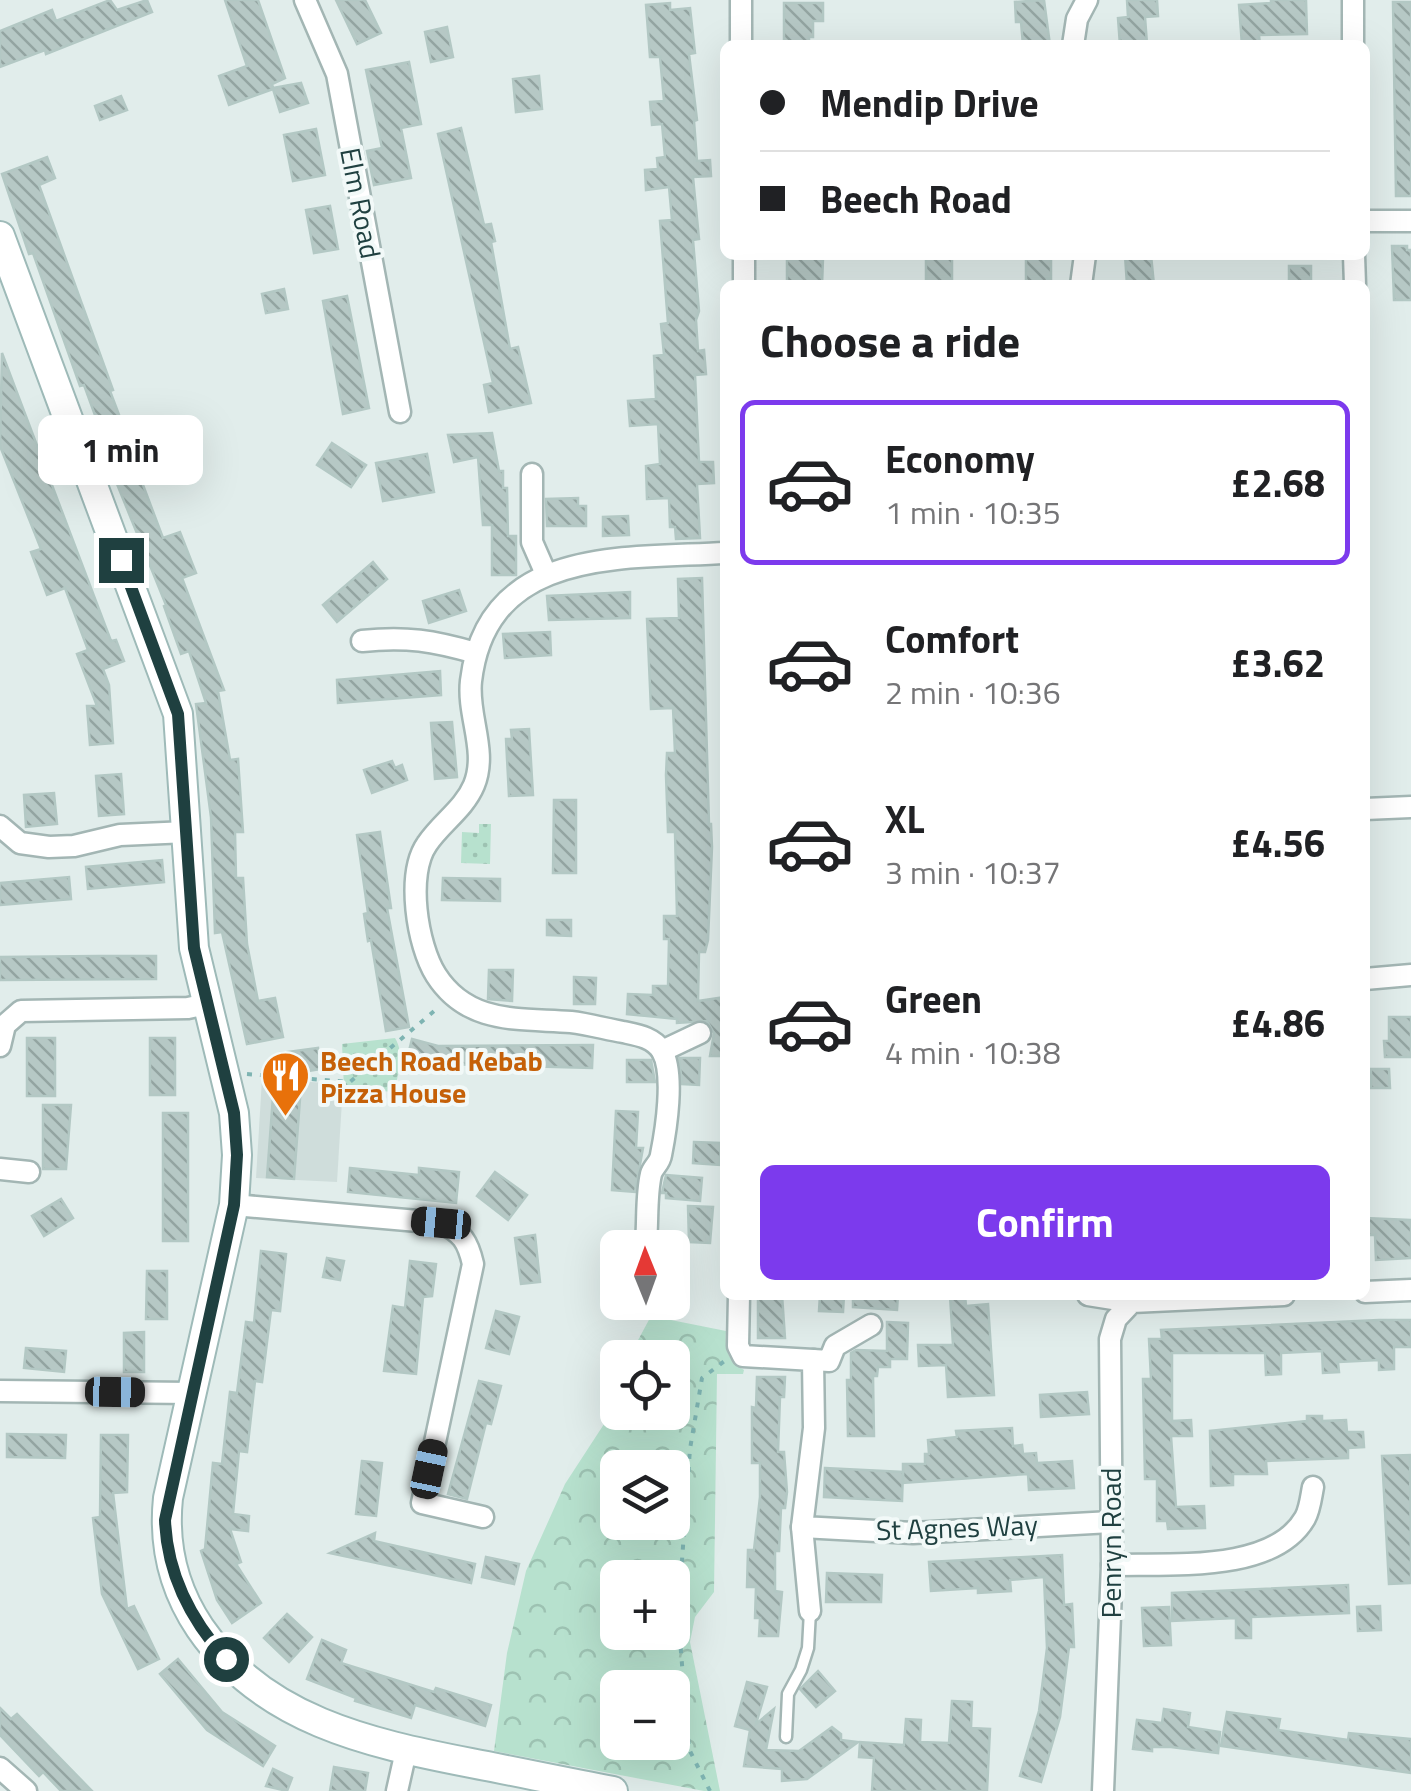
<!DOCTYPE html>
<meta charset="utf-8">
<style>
:root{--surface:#fff;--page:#f2f2f2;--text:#202124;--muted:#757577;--line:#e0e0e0;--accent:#7c3aed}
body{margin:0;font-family:"Titillium Web",sans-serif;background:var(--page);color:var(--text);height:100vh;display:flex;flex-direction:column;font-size:38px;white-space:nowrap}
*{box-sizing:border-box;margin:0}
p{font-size:32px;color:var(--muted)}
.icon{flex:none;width:55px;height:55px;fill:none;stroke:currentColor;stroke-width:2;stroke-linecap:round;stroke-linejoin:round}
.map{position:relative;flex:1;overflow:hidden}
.side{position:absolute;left:720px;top:280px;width:650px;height:1020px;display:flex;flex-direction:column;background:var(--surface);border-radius:15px;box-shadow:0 10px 40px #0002}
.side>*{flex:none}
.banner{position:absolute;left:720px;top:40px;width:650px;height:220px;border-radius:15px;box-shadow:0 10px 40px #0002;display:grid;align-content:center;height:220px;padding:0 40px;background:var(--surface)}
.needle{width:65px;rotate:359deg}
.controls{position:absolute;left:600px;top:1230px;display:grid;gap:20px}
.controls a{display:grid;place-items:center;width:90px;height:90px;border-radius:15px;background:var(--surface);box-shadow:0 10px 40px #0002;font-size:50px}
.end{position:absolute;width:45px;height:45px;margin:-22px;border:12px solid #1f4040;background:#fff;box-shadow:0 0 0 5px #fff}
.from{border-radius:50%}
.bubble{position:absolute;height:70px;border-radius:15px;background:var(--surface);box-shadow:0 10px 40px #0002;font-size:32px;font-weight:700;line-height:70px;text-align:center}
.car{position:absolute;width:30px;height:60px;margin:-30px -15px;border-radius:12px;box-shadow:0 0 8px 2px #0007;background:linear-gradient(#222 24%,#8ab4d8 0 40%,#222 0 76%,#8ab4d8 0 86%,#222 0)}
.banner b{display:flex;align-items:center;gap:35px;height:95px;font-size:38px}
.banner b+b{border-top:2px solid var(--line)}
.banner i{width:25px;height:25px;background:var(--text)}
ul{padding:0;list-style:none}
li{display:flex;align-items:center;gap:30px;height:165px;margin:0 20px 15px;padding:0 20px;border:5px solid transparent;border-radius:15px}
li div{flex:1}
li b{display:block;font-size:38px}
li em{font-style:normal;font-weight:700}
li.selected{border-color:var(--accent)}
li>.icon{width:90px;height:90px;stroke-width:1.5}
h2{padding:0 40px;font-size:45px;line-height:120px}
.cta{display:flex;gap:20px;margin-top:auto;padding:20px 40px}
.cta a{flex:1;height:115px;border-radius:15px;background:var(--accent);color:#fff;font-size:40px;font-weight:700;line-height:115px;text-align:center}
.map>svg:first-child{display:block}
</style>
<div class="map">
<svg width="1411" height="1791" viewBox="0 0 1411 1791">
<defs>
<pattern id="forest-crowns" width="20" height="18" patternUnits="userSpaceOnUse" patternTransform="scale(2.5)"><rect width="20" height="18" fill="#b7e1ce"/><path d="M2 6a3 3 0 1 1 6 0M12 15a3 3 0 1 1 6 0" fill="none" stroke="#9dc2b2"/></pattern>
<pattern id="park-dots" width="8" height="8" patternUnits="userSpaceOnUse" patternTransform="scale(2.5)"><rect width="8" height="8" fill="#b7e1ce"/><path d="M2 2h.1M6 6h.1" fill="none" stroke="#9dc2b2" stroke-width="1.8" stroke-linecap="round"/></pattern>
<pattern id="building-back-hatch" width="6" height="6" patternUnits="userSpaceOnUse" patternTransform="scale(2.5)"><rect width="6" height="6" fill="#b6c8c5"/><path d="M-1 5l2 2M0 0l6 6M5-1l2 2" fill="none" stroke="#93a4a1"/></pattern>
</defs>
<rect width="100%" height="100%" fill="#e1edeb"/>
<polygon fill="#cfdddb" points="262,1079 343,1084 337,1182 256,1178"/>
<path fill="url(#forest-crowns)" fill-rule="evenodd" d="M651 1316 726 1331C725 1349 727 1360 744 1370L743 1374H717L714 1592 695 1617 690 1642 720 1791H704L494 1751 507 1653 526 1571 565 1484 606 1421 617 1389 618 1412H672V1358L629 1357ZM618 1468H672V1522H618ZM618 1578H672V1632H618ZM618 1688H672V1742H618Z"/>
<g fill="url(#park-dots)">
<polygon points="479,824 491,824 490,864 461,863 462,832 479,833"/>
<path d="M395 1038C405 1054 398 1075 394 1092L344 1088 342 1044Z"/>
</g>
<g fill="url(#building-back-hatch)" stroke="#b3c8c4" stroke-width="2.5">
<polygon points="110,0 117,10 147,0 152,12 46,54 45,50 0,67 0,31 52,10 56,21"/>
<polygon points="225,0 258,0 285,78 272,84 273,88 301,83 308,103 280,112 273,89 229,105 219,76 247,66"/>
<polygon points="336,0 365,0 381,33 357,44"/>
<polygon points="1044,0 1050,45 1023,45 1021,22 1016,22 1015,2"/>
<polygon points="1127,0 1157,0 1158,16 1145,17 1147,44 1120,45 1118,18 1128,17"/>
<polygon points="1271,0 1306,0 1307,34 1259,35 1260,45 1242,45 1239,5 1271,3"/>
<polygon points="1393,2 1411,2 1411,196 1396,196"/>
<polygon points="670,3 670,10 690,8 695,53 689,54 697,120 694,121 697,161 710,160 711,176 693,177 699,239 693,240 699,311 696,320 698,351 704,350 706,374 695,375 699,462 713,462 714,483 697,484 700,538 676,539 675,527 670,527 669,498 647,499 646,466 660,464 658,424 630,426 628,401 656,399 654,356 664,355 661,324 668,323 660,221 672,220 669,187 646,190 645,170 658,169 657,158 665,157 662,124 652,125 650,102 664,101 660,57 650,57 646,5"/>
<polygon points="784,3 823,3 823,21 813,21 813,37 809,37 809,44 784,45"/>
<polygon points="447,27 453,57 431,62 425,32"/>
<polygon points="409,62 421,124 401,128 411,178 374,185 367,151 382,148 366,70"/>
<polygon points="539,76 542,109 516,112 513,79"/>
<polygon points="121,96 127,110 100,120 95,106"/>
<polygon points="461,128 484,225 491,224 495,241 491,242 510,349 518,347 531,403 489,412 484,385 493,383 438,134"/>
<polygon points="316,129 325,175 293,181 284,135"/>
<polygon points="47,157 55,178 39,185 113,390 110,391 130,444 128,445 163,538 180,532 196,573 182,578 224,690 218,691 230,760 238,759 243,832 235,832 236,878 243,878 247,944 258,1001 275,998 283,1037 247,1044 222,932 215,933 211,817 196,704 206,703 189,651 181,654 164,606 166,605 115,479 118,478 84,385 80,386 33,253 29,254 2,174"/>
<polygon points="330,206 338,249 314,253 306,210"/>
<polygon points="1392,246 1407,246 1407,250 1411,250 1411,300 1394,300"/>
<rect x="926" y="255" width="26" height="30"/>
<polygon points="1026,255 1051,255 1051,279 1047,279 1047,285 1026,285"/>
<polygon points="1125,255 1151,255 1154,285 1127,285"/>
<polygon points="787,258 823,258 822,285 787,285"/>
<rect x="1289" y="266" width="22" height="19"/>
<polygon points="284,289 288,309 266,313 262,294"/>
<polygon points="347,296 369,408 343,414 323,301"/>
<polygon points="2,353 111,641 116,640 124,661 103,669 109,685 113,743 90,745 87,706 97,706 77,654 88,650 65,588 47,595 31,552 41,549 0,446"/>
<polygon points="492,433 499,471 503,471 503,488 507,488 508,536 516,536 516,575 492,575 492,525 483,525 478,457 454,462 448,435"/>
<polygon points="332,443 366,465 351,487 317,465"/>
<polygon points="427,454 434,492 383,501 376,463"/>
<polygon points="578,498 578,506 586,506 586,526 547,526 546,499"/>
<polygon points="628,516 629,535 603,536 603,517"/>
<polygon points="373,562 387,579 337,622 323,605"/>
<polygon points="702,578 709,824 711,824 712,847 708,940 705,952 699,952 698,1001 725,997 725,1056 710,1056 714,1033 707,1021 677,1023 677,1019 627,1014 628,994 653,995 653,986 668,986 669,939 664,939 664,916 677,916 675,832 668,832 666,775 667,753 675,753 673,708 651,709 647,619 679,618 678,579"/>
<polygon points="459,590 466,611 429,623 423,601"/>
<polygon points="630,592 630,618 549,620 547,596"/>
<polygon points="550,632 551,655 505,658 503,634"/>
<polygon points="440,671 441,695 338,703 337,680"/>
<polygon points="452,722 457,777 435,779 431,723"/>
<polygon points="529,729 533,795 509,796 506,739 512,739 511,730"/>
<polygon points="392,761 395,768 402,765 407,780 372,793 364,770"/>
<polygon points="121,774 124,814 99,816 96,776"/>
<polygon points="54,793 57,824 26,827 24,795"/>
<polygon points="554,800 576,800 576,873 553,873"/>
<polygon points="380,832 391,908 387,908 409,1027 386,1031 371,940 368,941 364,914 368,913 357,835"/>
<polygon points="162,860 164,882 88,889 86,867"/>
<polygon points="69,877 71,899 0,905 0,883"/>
<polygon points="443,878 500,879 500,901 442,900"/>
<polygon points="547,920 571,920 571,936 547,935"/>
<polygon points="98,956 156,956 156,979 0,980 0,957"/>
<polygon points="489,970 513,970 512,1001 488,999"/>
<polygon points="574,977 596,978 595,1004 574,1004"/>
<polygon points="1389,1017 1411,1017 1411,1057 1385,1057 1384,1041 1389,1041"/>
<rect x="27" y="1038" width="28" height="58"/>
<rect x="150" y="1038" width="25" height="57"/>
<polygon points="412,1039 438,1046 593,1045 592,1068 406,1063"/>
<polygon points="318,1048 321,1069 302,1072 294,1179 267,1177 274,1083 284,1084 280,1053"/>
<polygon points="679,1058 700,1058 699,1085 682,1084"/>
<polygon points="627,1060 651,1060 655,1082 627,1082"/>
<polygon points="1371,1069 1389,1069 1390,1088 1371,1088"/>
<polygon points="43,1105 71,1105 66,1169 43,1169"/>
<polygon points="616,1111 638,1112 636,1148 643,1148 635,1192 612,1190"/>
<rect x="163" y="1113" width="25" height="128"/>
<polygon points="694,1142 721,1143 720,1165 693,1163"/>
<polygon points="350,1168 419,1175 419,1168 459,1172 456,1203 348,1192"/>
<polygon points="495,1172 527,1195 508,1220 477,1196"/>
<polygon points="666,1175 702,1178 700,1201 666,1198 666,1193 662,1193"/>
<polygon points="61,1199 73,1218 44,1236 32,1216"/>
<polygon points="688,1206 713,1207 710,1243 689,1242"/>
<polygon points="1365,1218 1411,1220 1411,1258 1376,1260 1375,1235 1365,1235"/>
<polygon points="535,1235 540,1282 521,1284 515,1238"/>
<polygon points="261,1251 286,1254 280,1311 271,1310 262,1382 255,1381 247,1452 239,1451 233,1514 249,1516 248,1531 230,1529 241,1562 236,1564 261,1603 232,1623 217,1600 201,1551 205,1549 213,1463 222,1464 230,1392 237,1393 246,1322 254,1323"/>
<polygon points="327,1258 344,1261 340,1280 323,1277"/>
<polygon points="410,1261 436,1264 432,1296 423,1297 416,1374 384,1371 393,1306 405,1308"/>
<polygon points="147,1271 167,1271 167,1319 146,1319"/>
<polygon points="761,1295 782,1295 785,1338 758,1338 758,1296"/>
<polygon points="820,1295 844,1295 843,1312 819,1311"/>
<polygon points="853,1295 898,1295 897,1310 853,1307"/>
<polygon points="950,1295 965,1295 966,1306 988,1304 994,1395 948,1397 946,1365 919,1366 918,1345 953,1345"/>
<polygon points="496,1311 519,1317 509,1354 486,1348"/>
<polygon points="1379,1320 1411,1320 1411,1347 1394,1347 1394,1369 1379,1370 1379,1360 1338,1362 1339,1372 1323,1373 1322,1351 1281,1353 1281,1374 1266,1375 1265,1353 1172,1353 1172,1421 1191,1420 1192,1436 1171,1436 1176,1507 1204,1506 1205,1528 1168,1529 1167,1521 1157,1521 1157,1479 1145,1479 1143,1379 1151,1379 1149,1339 1162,1339 1161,1330"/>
<polygon points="887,1322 908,1323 907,1359 890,1359 890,1367 878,1367 877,1376 873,1376 874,1436 848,1436 847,1380 851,1380 851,1353 856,1350 887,1351"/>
<polygon points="144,1332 144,1372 124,1372 124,1333"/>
<polygon points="26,1348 66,1351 64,1372 24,1368"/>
<polygon points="757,1377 785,1377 784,1397 780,1397 778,1452 784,1452 787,1492 785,1508 781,1508 779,1551 775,1551 775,1591 782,1592 778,1636 759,1636 760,1618 755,1618 756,1587 747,1587 748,1550 754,1550 760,1497 760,1463 752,1463 752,1407 756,1408"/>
<polygon points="479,1381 501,1386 491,1424 486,1423 467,1499 448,1494"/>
<polygon points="1087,1392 1089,1414 1041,1417 1040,1395"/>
<polygon points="1307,1416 1322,1416 1322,1421 1346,1420 1347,1432 1363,1432 1364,1447 1348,1448 1348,1458 1266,1461 1267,1474 1233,1474 1233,1485 1211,1486 1210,1431 1307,1421"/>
<polygon points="1012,1428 1013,1446 1022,1445 1023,1454 1036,1453 1037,1463 1072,1461 1074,1488 1029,1490 1028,1474 903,1483 903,1464 925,1464 925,1454 929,1454 928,1440 957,1437 956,1431"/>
<polygon points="7,1434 66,1435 65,1458 7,1457"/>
<polygon points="101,1435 128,1435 127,1492 113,1493 127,1609 134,1606 159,1659 138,1669 102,1594 93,1518 100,1517"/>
<polygon points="1410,1455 1411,1583 1389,1584 1382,1456"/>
<polygon points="362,1461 382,1463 376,1516 356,1514"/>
<polygon points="825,1468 903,1472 902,1501 824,1497"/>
<polygon points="375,1533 374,1541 475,1564 471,1583 330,1553"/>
<polygon points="1062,1555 1064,1605 1072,1604 1074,1647 1069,1647 1060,1717 1041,1782 1020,1776 1039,1711 1047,1648 1044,1577 1010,1580 1011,1591 978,1593 978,1588 931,1591 929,1562"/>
<polygon points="486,1557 519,1564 514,1584 482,1577"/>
<polygon points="827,1573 882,1575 881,1602 826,1602"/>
<polygon points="1348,1585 1349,1613 1251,1617 1251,1638 1236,1638 1236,1618 1172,1621 1172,1593"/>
<polygon points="1380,1606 1381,1630 1358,1631 1357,1607"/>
<polygon points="1169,1607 1171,1645 1144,1646 1142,1608"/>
<polygon points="287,1614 312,1637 289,1662 264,1638"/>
<polygon points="322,1640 346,1650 341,1663 434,1692 436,1688 491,1705 485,1726 415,1705 411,1718 355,1701 356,1698 307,1679"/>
<polygon points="178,1659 222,1712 275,1746 263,1766 207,1730 160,1674"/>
<polygon points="818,1671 835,1691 816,1707 800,1689"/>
<polygon points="747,1682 767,1687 756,1724 774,1709 766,1750 799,1751 832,1727 841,1734 841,1740 858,1742 807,1779 782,1781 782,1769 744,1766 750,1730 735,1726"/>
<polygon points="952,1701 972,1702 971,1728 990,1729 987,1791 872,1791 874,1758 859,1757 860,1742 904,1745 906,1719 921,1720 920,1742 949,1743"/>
<polygon points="0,1708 11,1719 17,1714 92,1791 61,1791 43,1772 39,1776 0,1735"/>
<polygon points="1164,1709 1190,1713 1188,1727 1220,1732 1218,1753 1171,1747 1152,1747 1152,1751 1133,1749 1137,1720 1162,1723"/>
<polygon points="1227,1712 1280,1719 1278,1730 1348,1740 1349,1733 1411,1739 1411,1773 1221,1746"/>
<polygon points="334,1767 368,1773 365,1791 330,1791"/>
<polygon points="273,1769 292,1778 287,1791 266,1786"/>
</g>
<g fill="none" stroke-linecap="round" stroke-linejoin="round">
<defs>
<polyline id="lane" points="786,1737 788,1694 801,1670 808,1648 810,1611"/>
<g id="street">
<polyline points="305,0 337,74 400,412"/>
<polyline points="741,0 741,45"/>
<polyline points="1353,0 1353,45"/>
<polyline points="1073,45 1077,19 1087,0"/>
<polyline points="1365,221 1411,221"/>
<polyline points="744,255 744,285"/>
<polyline points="1354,255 1355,285"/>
<polyline points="1081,285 1085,255"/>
<polyline points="532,474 532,542 546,574"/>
<path d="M362 641C406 636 434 641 476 653"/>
<polyline points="1365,809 1411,807"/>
<polyline points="0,826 20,843 49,847 74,846 120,835 187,832"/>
<polyline points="1365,979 1411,975"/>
<polyline points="0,1046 5,1025 21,1011 188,1008 207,1004"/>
<polyline points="662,1051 700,1033"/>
<polyline points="0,1169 29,1172"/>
<path d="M234 1205 441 1223C462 1232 468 1242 473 1264L422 1503 483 1517"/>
<path d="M646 1242C648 1221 646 1195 651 1174 653 1167 660 1163 661 1155 666 1130 675 1074 662 1051 653 1037 637 1035 623 1032 606 1029 588 1024 571 1022 519 1018 468 1025 436 975 417 945 406 874 427 844 441 823 464 809 474 785 488 751 467 716 471 681 487 546 624 559 725 553"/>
<polyline points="1365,1292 1411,1290"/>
<polyline points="739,1295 738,1346 743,1356 813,1360 814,1428 802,1527 913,1533 1111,1522"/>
<polyline points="1088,1295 1132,1302"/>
<polyline points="813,1360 829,1361 835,1346 871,1325"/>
<polyline points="0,1391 192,1393"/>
<polyline points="802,1527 810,1611"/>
<path d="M1112 1565C1167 1563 1273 1574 1305 1518 1310 1509 1311 1497 1313 1487"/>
<polyline points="0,1768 26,1791"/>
<polyline points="397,1791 406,1751"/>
<polyline points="1103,1791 1112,1565 1110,1339 1116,1319 1132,1302 1284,1295"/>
</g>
<path id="secondary" d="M0 236 178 714 194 948 234 1113 237 1155 234 1205 168 1498C163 1546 173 1588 200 1628 263 1720 368 1743 471 1763 518 1772 565 1782 613 1791"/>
</defs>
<use href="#lane" stroke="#a3b6b4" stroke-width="15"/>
<use href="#street" stroke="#a3b6b4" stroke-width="25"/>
<use href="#secondary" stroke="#9ebab8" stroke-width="32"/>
<g stroke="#7eb4b2" stroke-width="4" stroke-dasharray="5 8" stroke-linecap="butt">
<polyline points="247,1074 350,1082 439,1007"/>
<polyline points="710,1791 689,1749 678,1616 690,1449 702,1378 726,1360"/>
</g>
<use href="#lane" stroke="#fff" stroke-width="10"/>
<use href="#street" stroke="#fff" stroke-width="20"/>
<use href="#secondary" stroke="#fff" stroke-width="28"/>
</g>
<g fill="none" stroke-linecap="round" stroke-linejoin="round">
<path stroke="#1f4040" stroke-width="12" d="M121 560 178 714 194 948 234 1113 237 1155 234 1205 165 1520C167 1574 190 1619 226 1659"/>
</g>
<defs>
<symbol id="restaurant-pin" viewBox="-11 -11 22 30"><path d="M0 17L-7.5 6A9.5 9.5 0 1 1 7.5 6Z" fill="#e8710a" stroke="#f2f9f8"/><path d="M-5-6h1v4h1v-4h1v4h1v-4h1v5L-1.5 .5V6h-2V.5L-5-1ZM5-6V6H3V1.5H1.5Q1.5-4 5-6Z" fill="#fff"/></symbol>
</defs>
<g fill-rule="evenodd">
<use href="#restaurant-pin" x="258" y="1048" width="55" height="75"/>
</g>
<g text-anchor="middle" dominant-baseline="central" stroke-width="8" stroke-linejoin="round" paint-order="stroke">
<g font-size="28" fill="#1f4040" stroke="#f2f9f8">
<text transform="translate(361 203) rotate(79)">Elm Road</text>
<text transform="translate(957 1527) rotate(-2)">St Agnes Way</text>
<text transform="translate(1110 1543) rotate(-90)">Penryn Road</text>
</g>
<g font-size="28" font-weight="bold" fill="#c56008" stroke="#f2f9f8" text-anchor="start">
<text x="320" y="1060">Beech Road Kebab<tspan x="320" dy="32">Pizza House</tspan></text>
</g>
</g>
</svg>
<div class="controls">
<a><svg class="needle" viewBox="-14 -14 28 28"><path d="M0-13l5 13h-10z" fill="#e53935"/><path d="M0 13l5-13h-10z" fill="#757577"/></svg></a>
<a><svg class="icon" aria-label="locate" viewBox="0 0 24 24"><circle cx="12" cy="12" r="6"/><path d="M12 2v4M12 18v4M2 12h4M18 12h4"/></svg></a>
<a><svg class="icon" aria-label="layers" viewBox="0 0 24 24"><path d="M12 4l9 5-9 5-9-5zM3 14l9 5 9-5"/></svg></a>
<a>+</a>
<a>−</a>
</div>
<i class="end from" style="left:226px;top:1659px"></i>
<i class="end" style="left:121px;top:560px"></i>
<div class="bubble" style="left:38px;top:415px;width:165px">1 min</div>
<i class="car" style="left:441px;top:1223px;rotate:275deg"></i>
<i class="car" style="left:115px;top:1392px;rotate:91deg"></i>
<i class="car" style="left:429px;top:1469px;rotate:12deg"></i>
<div class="banner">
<b><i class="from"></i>Mendip Drive</b>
<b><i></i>Beech Road</b>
</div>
<section class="side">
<h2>Choose a ride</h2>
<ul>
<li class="selected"><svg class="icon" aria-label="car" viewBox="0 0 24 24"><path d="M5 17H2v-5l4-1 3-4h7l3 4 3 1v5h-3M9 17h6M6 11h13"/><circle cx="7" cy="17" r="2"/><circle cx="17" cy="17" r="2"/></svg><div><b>Economy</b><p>1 min · 10:35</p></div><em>£2.68</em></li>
<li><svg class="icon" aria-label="car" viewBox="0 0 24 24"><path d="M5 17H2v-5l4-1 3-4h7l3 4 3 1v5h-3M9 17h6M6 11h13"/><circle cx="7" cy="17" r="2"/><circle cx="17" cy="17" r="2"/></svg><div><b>Comfort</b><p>2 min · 10:36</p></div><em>£3.62</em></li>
<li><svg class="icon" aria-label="car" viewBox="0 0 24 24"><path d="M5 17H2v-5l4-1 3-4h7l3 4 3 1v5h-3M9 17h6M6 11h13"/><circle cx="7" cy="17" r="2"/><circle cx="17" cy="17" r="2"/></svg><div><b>XL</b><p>3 min · 10:37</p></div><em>£4.56</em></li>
<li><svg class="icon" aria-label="car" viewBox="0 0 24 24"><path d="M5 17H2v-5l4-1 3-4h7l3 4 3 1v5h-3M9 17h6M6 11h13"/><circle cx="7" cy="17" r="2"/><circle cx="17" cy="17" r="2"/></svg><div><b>Green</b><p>4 min · 10:38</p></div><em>£4.86</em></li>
</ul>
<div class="cta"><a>Confirm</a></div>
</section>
</div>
